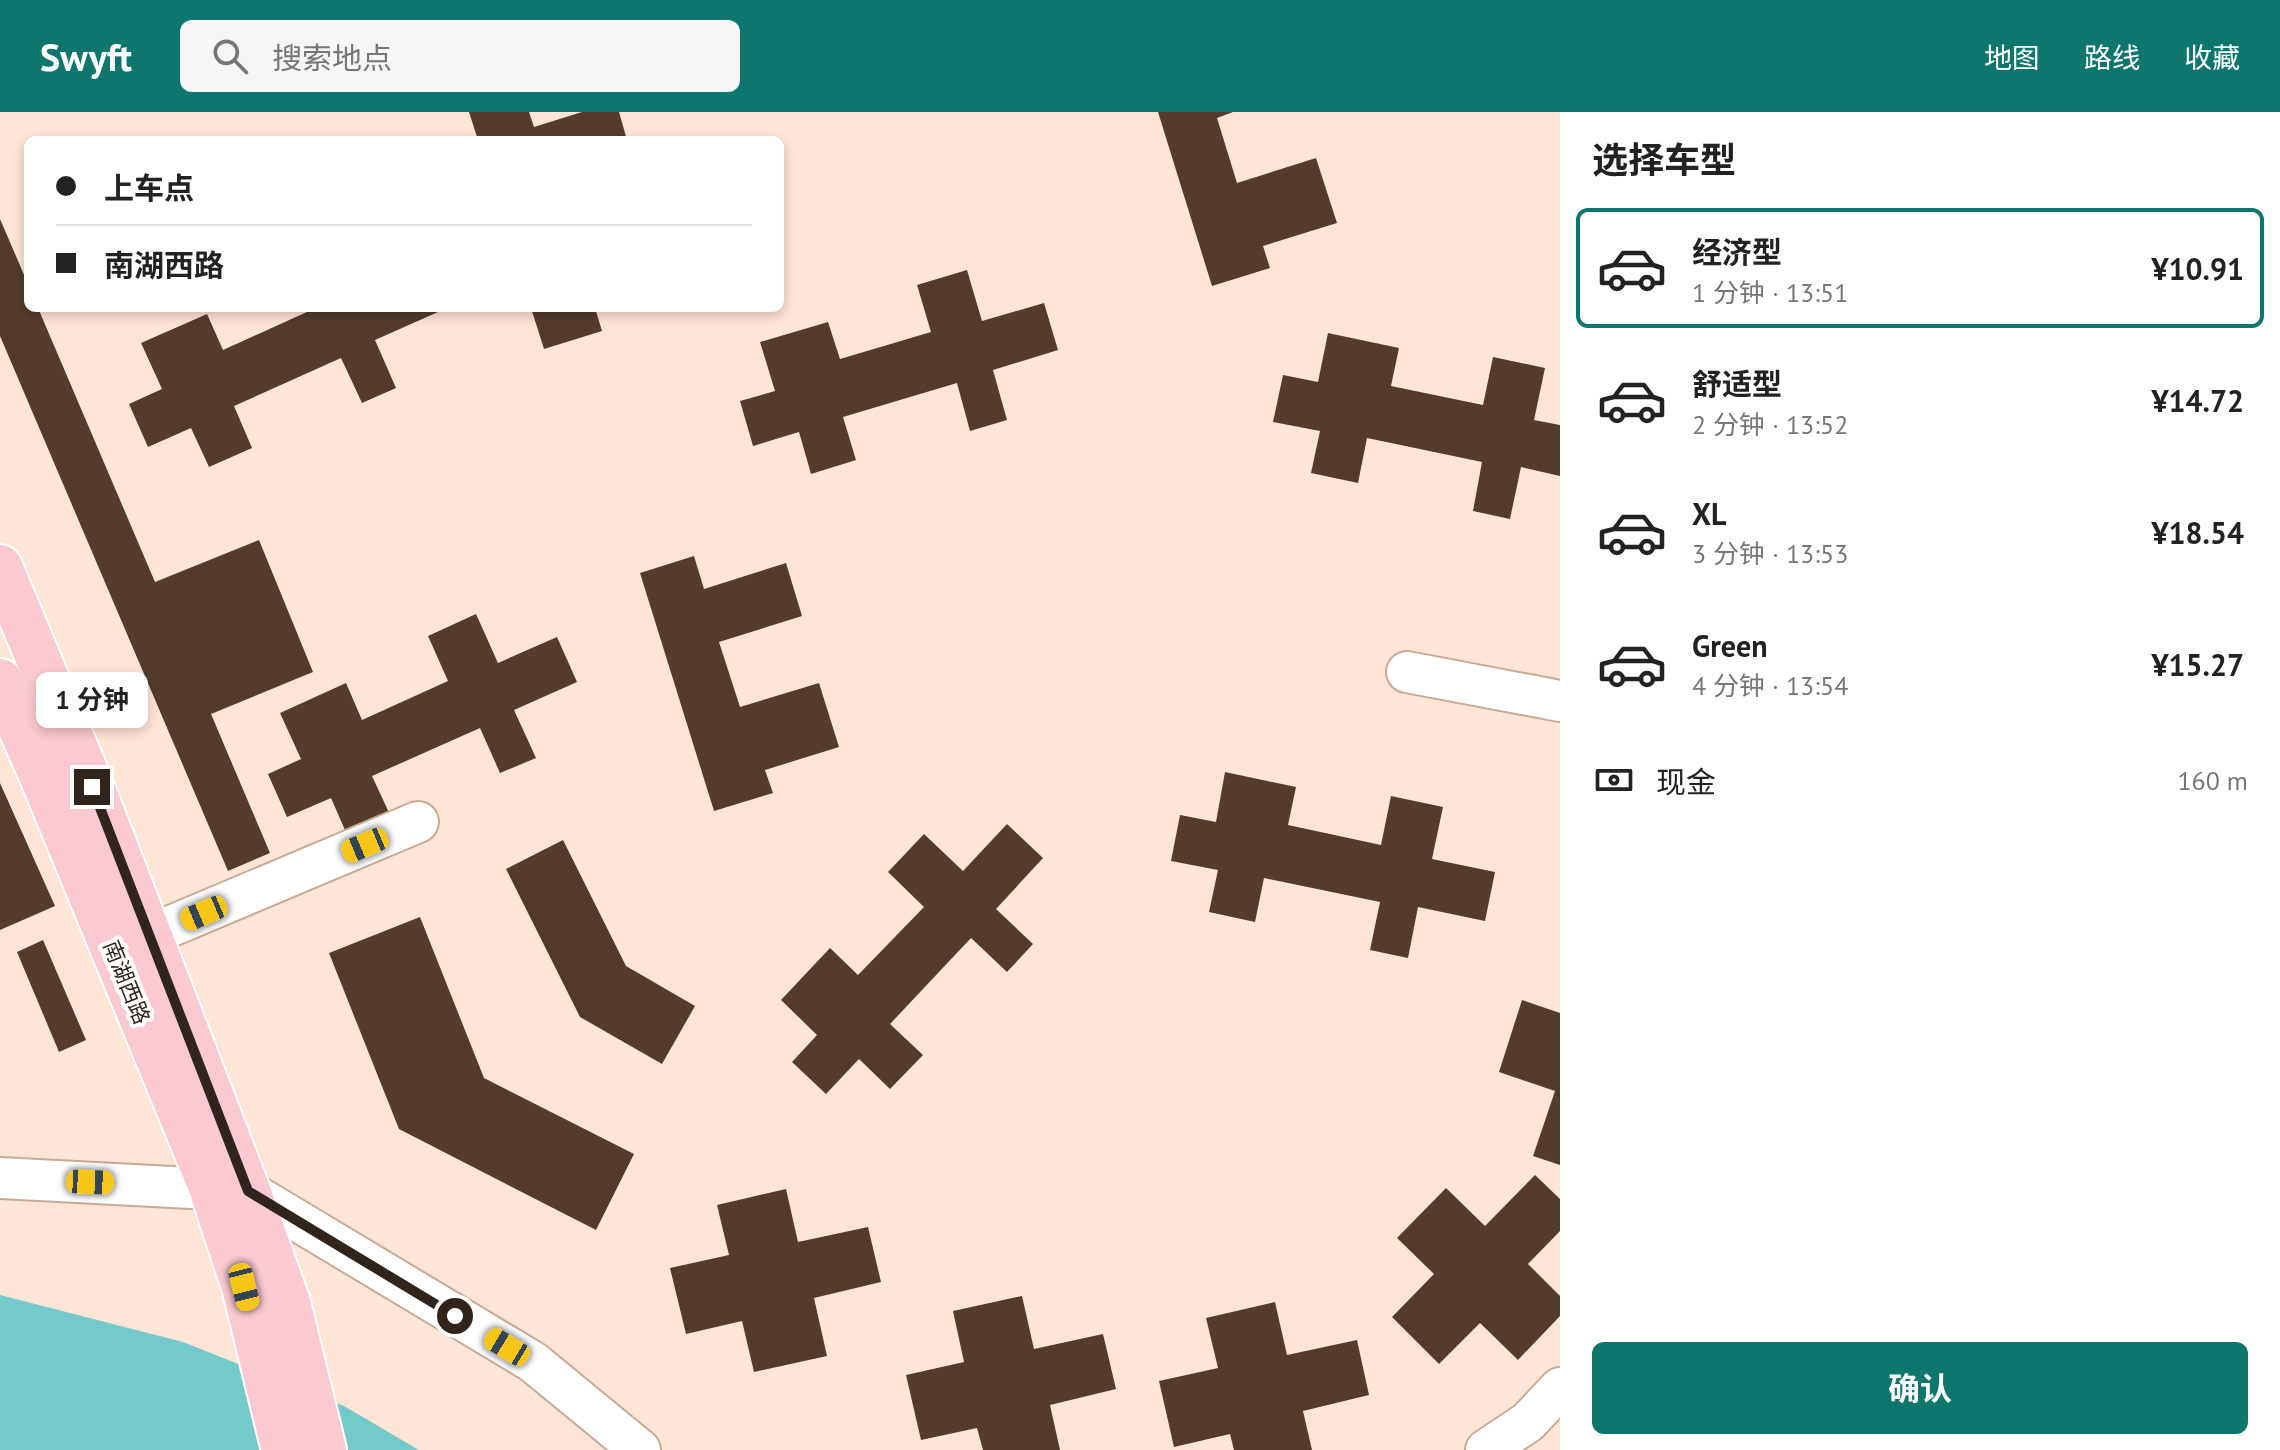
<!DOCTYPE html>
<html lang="zh">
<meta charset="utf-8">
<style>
:root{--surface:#fff;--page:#f6f6f6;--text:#222;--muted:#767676;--line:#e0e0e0;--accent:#0f766e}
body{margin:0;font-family:"PT Sans","Noto Sans SC",sans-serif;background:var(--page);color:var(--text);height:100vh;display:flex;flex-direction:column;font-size:30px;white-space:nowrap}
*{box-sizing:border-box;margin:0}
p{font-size:26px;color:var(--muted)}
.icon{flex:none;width:44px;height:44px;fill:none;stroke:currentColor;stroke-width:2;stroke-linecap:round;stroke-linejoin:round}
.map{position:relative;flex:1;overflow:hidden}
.panel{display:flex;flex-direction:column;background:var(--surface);width:720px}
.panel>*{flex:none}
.top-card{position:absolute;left:24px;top:24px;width:760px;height:176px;border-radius:12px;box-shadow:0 4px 12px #0003;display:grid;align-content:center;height:176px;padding:0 32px;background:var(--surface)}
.end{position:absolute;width:36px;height:36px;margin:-18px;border:10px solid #30251d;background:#fff;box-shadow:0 0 0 4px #fff}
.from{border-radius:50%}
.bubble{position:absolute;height:56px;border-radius:12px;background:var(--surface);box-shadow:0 4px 12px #0003;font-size:26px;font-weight:700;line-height:56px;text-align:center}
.car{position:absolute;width:24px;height:48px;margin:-24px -12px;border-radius:10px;box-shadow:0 0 6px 2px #0007;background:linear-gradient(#f5c518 24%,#345 0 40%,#f5c518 0 76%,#345 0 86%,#f5c518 0)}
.top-card b{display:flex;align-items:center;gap:28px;height:76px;font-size:30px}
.top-card b+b{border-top:2px solid var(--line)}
.top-card i{width:20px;height:20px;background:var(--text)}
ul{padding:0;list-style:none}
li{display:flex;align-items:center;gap:24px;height:120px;margin:0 16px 12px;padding:0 16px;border:4px solid transparent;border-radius:12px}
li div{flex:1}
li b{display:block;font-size:30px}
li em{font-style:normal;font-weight:700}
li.on{border-color:var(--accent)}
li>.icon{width:72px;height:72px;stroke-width:1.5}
h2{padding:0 32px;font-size:36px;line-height:96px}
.pay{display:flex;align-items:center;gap:20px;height:88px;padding:0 32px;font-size:30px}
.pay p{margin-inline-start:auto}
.action{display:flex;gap:16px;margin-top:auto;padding:16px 32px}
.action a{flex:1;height:92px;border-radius:12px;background:var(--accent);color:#fff;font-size:32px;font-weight:700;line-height:92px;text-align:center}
header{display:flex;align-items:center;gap:48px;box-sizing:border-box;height:112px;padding:0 40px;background:var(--accent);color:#fff}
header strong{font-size:38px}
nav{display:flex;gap:44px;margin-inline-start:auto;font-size:28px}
.search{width:560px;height:72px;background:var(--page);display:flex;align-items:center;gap:20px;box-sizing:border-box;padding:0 28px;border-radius:12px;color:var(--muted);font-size:30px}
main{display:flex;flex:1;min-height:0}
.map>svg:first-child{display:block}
</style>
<header>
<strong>Swyft</strong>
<div class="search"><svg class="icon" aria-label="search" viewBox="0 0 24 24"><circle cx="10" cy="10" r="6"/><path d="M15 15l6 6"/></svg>搜索地点</div>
<nav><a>地图</a><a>路线</a><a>收藏</a></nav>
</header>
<main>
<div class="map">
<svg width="1560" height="1338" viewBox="0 0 1560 1338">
<rect width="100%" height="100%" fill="#fee5d5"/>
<polygon fill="#74cacb" points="0,1183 183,1230 344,1294 419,1338 0,1338"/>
<g fill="#543c2b">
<polygon points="469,0 529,0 534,15 582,0 619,0 627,28 478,28"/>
<polygon points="1158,0 1233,0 1217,6 1237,71 1316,46 1337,111 1263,134 1270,156 1212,174"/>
<polygon points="0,107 28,172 28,196 38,196 155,470 259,428 313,560 211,602 270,741 228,759 0,224"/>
<polygon points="967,158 982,209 1044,191 1058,238 993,258 1007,308 970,319 957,271 843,305 856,348 811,362 799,320 753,334 740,289 775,279 760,230 828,210 840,247 931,220 917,173"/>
<polygon points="308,196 437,196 438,200 375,228 396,276 362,291 341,246 234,294 252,336 209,355 191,316 148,335 129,292 162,277 141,231 207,202 223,238 309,199"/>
<polygon points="531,196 595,196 602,219 544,237"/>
<polygon points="1328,221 1399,236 1391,274 1483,293 1493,245 1545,256 1534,308 1560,313 1560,364 1521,355 1510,407 1473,399 1482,350 1367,326 1358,371 1311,361 1320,319 1273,310 1283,263 1318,270"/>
<polygon points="694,444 704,477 786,451 802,504 719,530 740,595 819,571 839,635 765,658 773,681 714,699 640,461"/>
<polygon points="476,502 498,551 557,525 577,570 514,598 536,646 500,661 480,616 372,664 391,705 348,725 331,686 287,705 268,662 301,647 280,601 346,571 362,608 448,569 428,524"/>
<polygon points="1225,660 1296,675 1288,713 1381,733 1391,684 1443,695 1432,747 1495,760 1485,809 1418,795 1408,846 1370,838 1380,790 1264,766 1255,810 1209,800 1218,758 1171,749 1180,703 1216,710"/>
<polygon points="0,671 55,794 0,818"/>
<polygon points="1007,712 1043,746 996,797 1033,832 1007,860 971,826 890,912 923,943 890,977 859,947 826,982 792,950 817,923 781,888 830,836 858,863 924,795 888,760 924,722 963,759"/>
<polygon points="563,728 626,854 695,894 662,952 580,905 506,757"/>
<polygon points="420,805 484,966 634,1042 596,1118 399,1017 329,841"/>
<polygon points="43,828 86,928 59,940 17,840"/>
<polygon points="1522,888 1560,901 1560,1053 1533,1044 1555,979 1499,960"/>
<polygon points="1535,1063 1560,1087 1560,1119 1528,1152 1560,1184 1560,1204 1518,1248 1480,1211 1439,1252 1392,1205 1434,1162 1397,1126 1446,1076 1485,1114"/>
<polygon points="786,1077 798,1130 868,1115 881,1170 814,1186 827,1244 754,1260 742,1209 686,1222 670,1156 729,1143 717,1093"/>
<polygon points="1022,1184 1034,1237 1103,1222 1116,1277 1050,1293 1060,1338 983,1338 977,1316 921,1328 906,1263 964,1250 953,1199"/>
<polygon points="1275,1190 1287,1243 1357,1228 1369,1283 1303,1299 1312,1338 1234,1338 1230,1322 1174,1335 1159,1269 1218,1256 1206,1206"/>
</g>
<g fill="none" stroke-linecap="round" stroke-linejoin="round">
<defs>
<g id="minor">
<polyline points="1407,560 1560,589"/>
<polyline points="150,823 418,710"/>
<polyline points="0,1066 248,1079 533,1250 640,1338"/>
<polyline points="1486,1338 1528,1310 1560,1276"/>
</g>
<g id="major">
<polyline points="0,455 92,675 248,1079 288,1191 324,1338"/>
<polyline points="0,569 43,667 211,1075 244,1175 284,1338"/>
</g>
</defs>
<use href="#minor" stroke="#c8aa97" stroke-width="44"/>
<use href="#major" stroke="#fff" stroke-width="48"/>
<use href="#minor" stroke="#fff" stroke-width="40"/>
<use href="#major" stroke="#fac9d1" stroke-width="44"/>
</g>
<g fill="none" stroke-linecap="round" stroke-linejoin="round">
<polyline stroke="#30251d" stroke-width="10" points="92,675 248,1079 455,1204"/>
</g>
<g text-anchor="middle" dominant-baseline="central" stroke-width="8" stroke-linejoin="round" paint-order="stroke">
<g font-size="22" fill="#30251d" stroke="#fff">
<text transform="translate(127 870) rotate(68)">南湖西路</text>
</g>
</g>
</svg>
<i class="end from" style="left:455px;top:1204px"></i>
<i class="end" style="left:92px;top:675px"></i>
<div class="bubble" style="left:36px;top:560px;width:112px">1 分钟</div>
<i class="car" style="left:365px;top:733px;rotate:247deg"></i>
<i class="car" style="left:204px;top:801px;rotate:247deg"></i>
<i class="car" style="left:90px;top:1070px;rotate:92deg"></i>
<i class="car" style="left:244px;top:1175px;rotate:166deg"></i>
<i class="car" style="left:507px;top:1235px;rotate:301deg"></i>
<div class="top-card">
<b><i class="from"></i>上车点</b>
<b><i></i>南湖西路</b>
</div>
</div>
<section class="panel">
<h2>选择车型</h2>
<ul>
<li class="on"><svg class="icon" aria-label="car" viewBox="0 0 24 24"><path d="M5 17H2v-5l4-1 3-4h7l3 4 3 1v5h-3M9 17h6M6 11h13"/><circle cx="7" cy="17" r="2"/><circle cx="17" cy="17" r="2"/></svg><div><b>经济型</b><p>1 分钟 · 13:51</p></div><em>¥10.91</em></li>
<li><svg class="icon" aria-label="car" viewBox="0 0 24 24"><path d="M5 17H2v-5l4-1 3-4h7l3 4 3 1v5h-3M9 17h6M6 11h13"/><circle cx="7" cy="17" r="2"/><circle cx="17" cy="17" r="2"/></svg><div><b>舒适型</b><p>2 分钟 · 13:52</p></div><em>¥14.72</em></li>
<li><svg class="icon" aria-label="car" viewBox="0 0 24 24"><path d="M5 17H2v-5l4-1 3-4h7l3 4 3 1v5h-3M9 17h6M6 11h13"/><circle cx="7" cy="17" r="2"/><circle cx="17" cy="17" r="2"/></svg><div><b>XL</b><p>3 分钟 · 13:53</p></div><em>¥18.54</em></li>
<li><svg class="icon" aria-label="car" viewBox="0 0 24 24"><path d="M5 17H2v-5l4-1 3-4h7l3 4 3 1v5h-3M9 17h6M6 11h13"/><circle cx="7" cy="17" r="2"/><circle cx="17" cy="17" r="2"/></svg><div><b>Green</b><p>4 分钟 · 13:54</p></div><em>¥15.27</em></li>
</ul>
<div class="pay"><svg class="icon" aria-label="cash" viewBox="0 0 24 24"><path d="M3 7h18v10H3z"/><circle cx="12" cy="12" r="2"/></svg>现金<p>160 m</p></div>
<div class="action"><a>确认</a></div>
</section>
</main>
